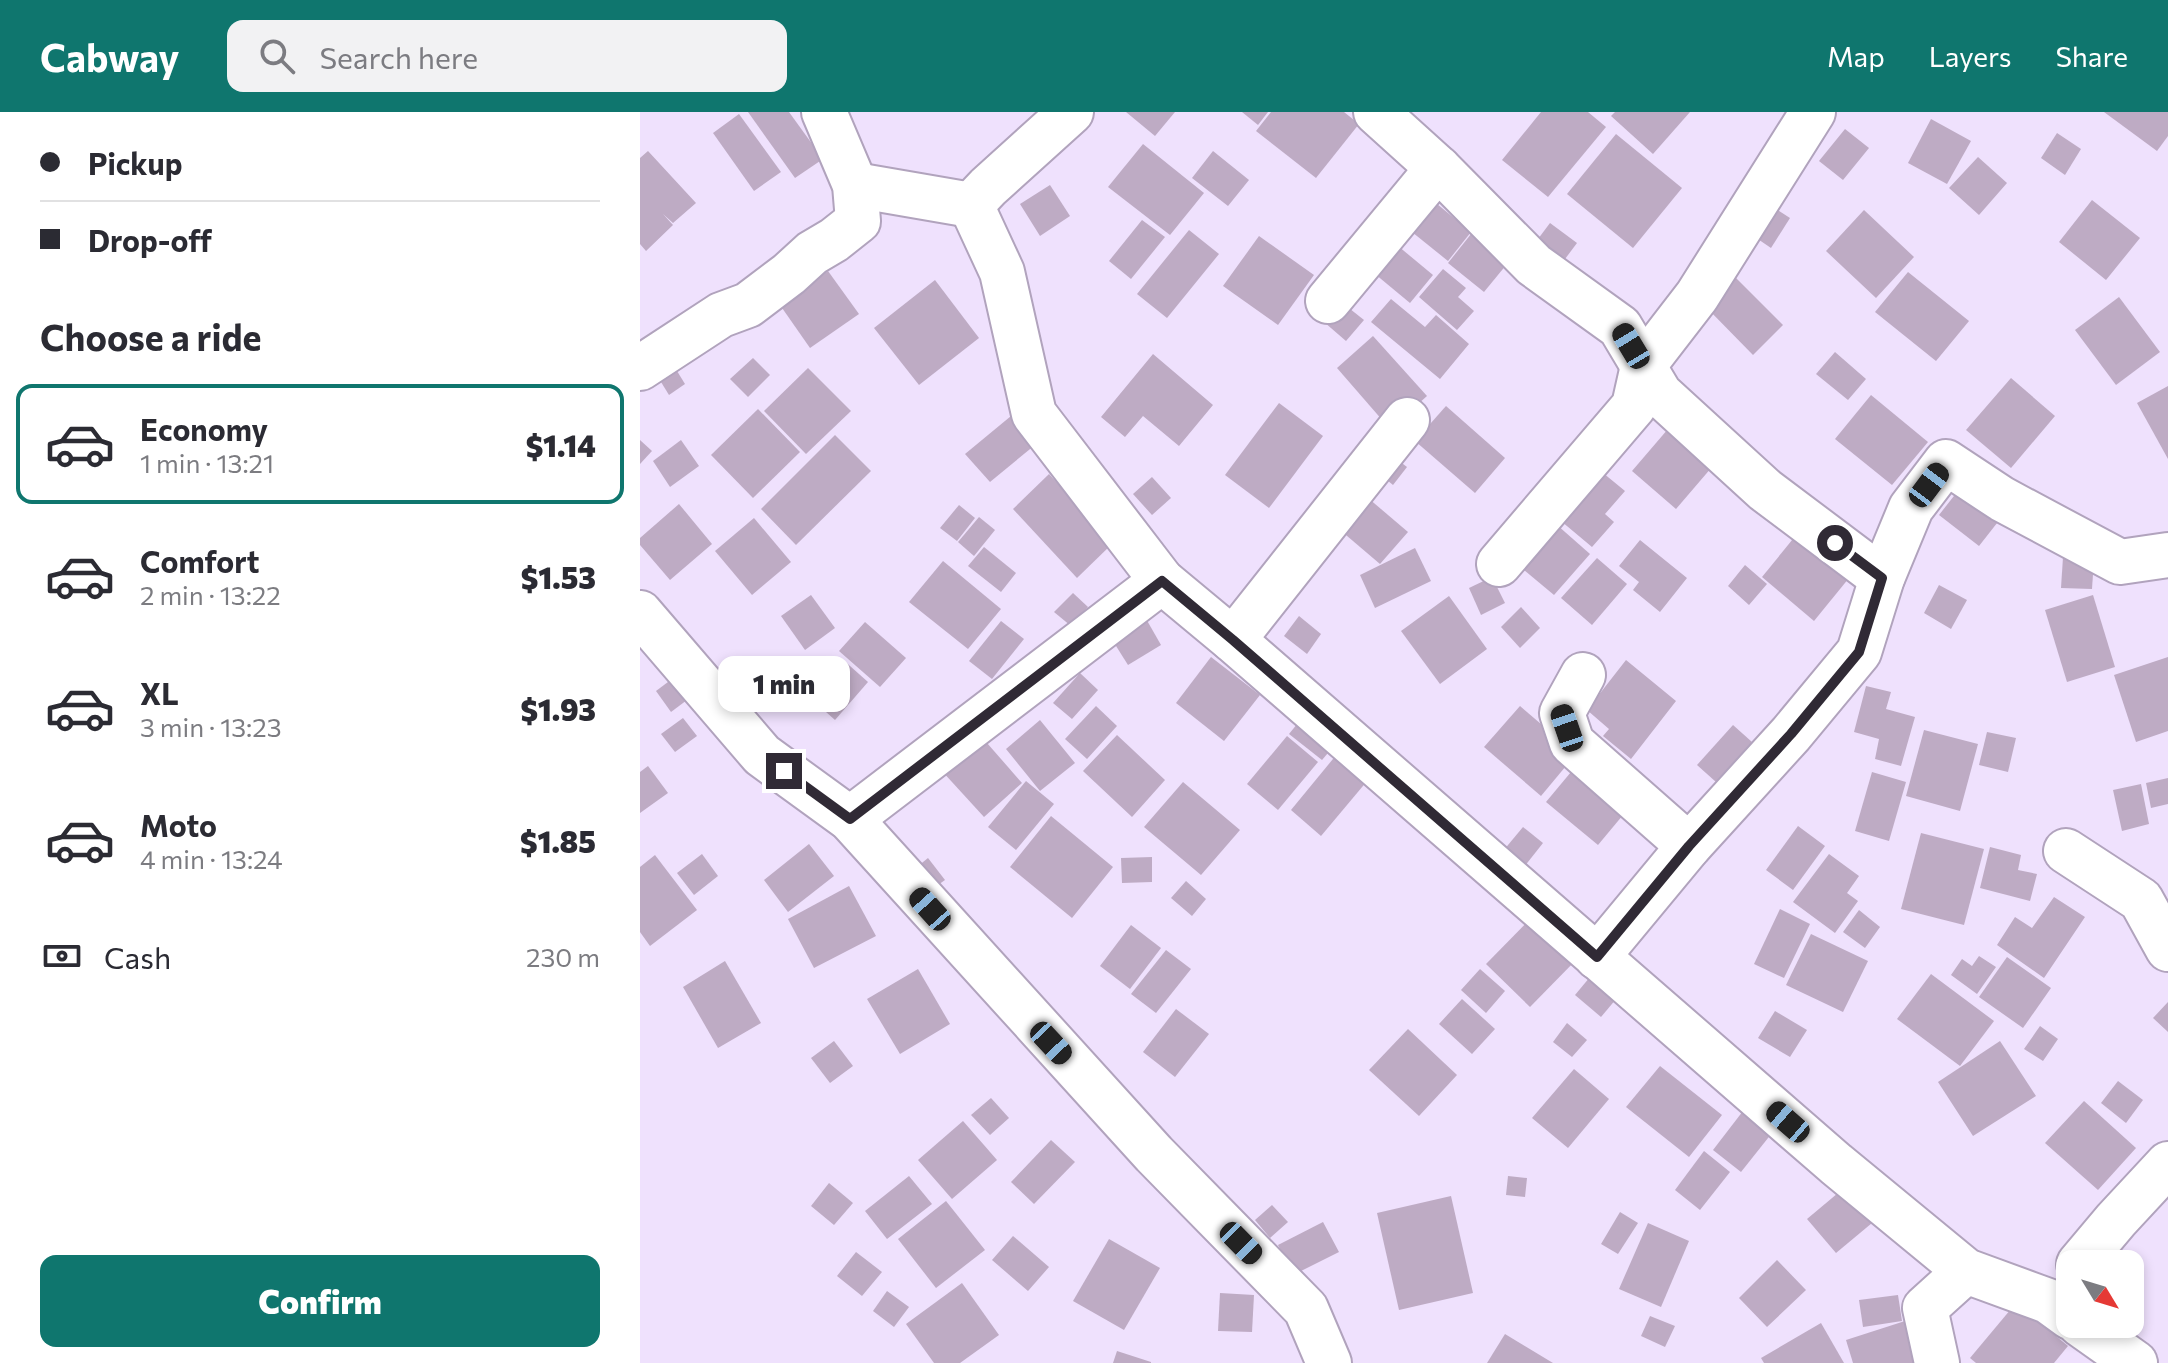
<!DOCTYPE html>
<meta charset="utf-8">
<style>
:root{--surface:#fff;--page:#f2f2f3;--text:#2b2b33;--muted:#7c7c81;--line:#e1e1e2;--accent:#0f766e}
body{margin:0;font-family:Commissioner,sans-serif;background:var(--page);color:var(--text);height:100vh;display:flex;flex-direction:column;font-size:30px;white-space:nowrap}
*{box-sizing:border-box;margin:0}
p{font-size:26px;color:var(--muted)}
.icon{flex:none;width:44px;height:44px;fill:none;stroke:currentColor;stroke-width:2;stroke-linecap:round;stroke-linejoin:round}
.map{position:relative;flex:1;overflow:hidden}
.side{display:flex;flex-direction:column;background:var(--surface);width:640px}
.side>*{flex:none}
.banner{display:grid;align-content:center;height:176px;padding:0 40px;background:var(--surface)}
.needle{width:52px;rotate:128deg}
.fabs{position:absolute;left:1416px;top:1138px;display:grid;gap:16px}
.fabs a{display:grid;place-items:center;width:88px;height:88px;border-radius:16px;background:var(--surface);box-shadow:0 4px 12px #0003;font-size:40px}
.end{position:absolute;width:36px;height:36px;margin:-18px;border:10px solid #302a35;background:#fff;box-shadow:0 0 0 4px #fff}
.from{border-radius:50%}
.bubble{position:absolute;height:56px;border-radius:16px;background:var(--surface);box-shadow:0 4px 12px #0003;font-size:26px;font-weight:800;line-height:56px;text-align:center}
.car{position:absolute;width:24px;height:48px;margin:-24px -12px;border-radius:10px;box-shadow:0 0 6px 2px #0007;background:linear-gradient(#222 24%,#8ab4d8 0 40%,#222 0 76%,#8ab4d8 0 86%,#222 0)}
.banner b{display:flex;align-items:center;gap:28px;height:76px;font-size:30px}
.banner b+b{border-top:2px solid var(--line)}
.banner i{width:20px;height:20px;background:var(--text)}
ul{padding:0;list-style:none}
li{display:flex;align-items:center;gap:24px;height:120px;margin:0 16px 12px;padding:0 24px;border:4px solid transparent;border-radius:16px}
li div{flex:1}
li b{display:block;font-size:30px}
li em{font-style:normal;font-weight:800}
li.on{border-color:var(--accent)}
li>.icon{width:72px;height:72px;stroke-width:1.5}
h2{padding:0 40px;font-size:36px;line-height:96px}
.pay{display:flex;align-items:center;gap:20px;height:88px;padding:0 40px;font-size:30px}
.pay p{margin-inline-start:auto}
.cta{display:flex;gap:16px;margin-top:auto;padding:16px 40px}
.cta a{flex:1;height:92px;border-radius:16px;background:var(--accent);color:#fff;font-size:32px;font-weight:800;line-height:92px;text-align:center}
header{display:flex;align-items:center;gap:48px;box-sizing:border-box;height:112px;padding:0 40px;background:var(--accent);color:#fff}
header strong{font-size:38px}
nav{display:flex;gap:44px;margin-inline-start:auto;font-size:28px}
.search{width:560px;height:72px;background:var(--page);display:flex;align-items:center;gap:20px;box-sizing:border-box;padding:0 28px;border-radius:16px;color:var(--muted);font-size:30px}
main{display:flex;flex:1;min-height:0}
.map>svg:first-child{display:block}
</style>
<header>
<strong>Cabway</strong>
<div class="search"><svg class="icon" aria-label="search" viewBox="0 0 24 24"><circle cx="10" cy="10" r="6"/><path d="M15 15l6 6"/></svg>Search here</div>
<nav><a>Map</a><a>Layers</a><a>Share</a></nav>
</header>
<main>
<section class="side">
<div class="banner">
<b><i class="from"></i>Pickup</b>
<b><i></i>Drop-off</b>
</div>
<h2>Choose a ride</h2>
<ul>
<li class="on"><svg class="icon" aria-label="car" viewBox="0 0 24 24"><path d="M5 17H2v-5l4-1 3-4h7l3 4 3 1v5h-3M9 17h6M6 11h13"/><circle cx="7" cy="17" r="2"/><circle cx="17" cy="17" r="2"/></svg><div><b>Economy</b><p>1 min · 13:21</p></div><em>$1.14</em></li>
<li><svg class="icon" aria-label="car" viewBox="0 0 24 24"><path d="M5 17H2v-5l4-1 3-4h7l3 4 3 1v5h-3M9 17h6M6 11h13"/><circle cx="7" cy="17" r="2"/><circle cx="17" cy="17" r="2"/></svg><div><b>Comfort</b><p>2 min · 13:22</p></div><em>$1.53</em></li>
<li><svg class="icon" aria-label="car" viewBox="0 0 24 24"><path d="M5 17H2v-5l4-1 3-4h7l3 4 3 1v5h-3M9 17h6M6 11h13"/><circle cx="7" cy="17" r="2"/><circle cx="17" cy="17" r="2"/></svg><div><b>XL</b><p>3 min · 13:23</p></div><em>$1.93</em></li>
<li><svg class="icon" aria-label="car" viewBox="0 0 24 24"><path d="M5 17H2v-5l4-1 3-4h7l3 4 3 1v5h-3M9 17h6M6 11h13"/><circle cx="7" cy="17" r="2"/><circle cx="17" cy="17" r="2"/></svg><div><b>Moto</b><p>4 min · 13:24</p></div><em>$1.85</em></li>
</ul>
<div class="pay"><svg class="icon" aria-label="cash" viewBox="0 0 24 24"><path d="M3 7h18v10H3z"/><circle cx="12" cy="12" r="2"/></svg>Cash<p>230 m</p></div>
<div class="cta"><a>Confirm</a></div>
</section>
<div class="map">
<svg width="1528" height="1251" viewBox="0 0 1528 1251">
<rect width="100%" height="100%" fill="#efe1fd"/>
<g fill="#beabc4">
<polygon points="108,0 149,0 183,47 155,66"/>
<polygon points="486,0 535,0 515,24"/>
<polygon points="602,0 628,0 618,13"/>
<polygon points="631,0 704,0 719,12 676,66 616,19"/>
<polygon points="901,0 948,0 966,15 908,85 862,48"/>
<polygon points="975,0 1050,0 1013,42 971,4"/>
<polygon points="1464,0 1528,0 1528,24 1517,39"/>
<polygon points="99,2 141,60 114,79 73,21"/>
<polygon points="1291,7 1331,29 1307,72 1268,51"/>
<polygon points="1205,17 1229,36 1203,68 1179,49"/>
<polygon points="1417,21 1441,37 1425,63 1401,46"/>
<polygon points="976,22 1042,76 993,136 927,82"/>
<polygon points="503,32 564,81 530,123 468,75"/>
<polygon points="8,39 56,91 33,111 23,102 33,113 6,139 0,132 0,46"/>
<polygon points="573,39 609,68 588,94 552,66"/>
<polygon points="1338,45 1367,71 1339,103 1309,76"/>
<polygon points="410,73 430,104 400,124 380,92"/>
<polygon points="791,87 831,120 808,149 767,116"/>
<polygon points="1452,88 1500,126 1466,168 1419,130"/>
<polygon points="1125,90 1150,106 1131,136 1106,119"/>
<polygon points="1224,98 1274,145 1236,186 1186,139"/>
<polygon points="502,108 525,125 491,167 469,149"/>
<polygon points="910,111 937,131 919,155 892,135"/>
<polygon points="839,112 876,141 844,180 808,151"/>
<polygon points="549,118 579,142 527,206 497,182"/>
<polygon points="619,124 674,163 638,213 583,174"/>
<polygon points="752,129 793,163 770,191 729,157"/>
<polygon points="803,157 826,176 818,185 834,199 817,218 779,185"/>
<polygon points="188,159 219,202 170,236 140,193"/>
<polygon points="1268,160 1329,209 1296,249 1235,200"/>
<polygon points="1094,164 1143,213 1113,243 1064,193"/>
<polygon points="295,168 339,226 279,273 234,216"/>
<polygon points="1479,185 1520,240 1476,273 1435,218"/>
<polygon points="751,187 785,215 796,203 829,232 800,267 731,210"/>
<polygon points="700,189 724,208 706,229 684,210"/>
<polygon points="733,224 787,284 750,317 697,256"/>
<polygon points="1195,240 1226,267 1208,288 1176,262"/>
<polygon points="513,242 573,293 539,334 503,304 485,325 461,305"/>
<polygon points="113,246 130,263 108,285 90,267"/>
<polygon points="168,256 211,299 166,342 124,299"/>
<polygon points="37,259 45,272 29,283 21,270"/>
<polygon points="1371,266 1415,304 1371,356 1326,318"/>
<polygon points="1528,274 1528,347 1497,291"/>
<polygon points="1231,283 1288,330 1252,373 1195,327"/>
<polygon points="639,291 683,324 629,396 585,363"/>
<polygon points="806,294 865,346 835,381 775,329"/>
<polygon points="118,297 160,340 113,386 71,343"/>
<polygon points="371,304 395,333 350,370 325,342"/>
<polygon points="1028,317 1072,355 1036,397 992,359"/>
<polygon points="195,323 231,359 156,433 121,397"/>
<polygon points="0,328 12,339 0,352"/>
<polygon points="41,328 59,354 30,375 13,349"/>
<polygon points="750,342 767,355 753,373 736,359"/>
<polygon points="957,356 985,379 965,402 974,410 952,435 915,404"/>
<polygon points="409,362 473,431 437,466 373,397"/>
<polygon points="512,365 531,386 512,403 493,382"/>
<polygon points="1321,375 1361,406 1339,434 1299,403"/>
<polygon points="721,380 768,420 740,452 693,412"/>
<polygon points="39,392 72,432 30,468 0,433 0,426"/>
<polygon points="319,393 335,406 317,429 300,416"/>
<polygon points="339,405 355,418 334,444 318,430"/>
<polygon points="908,405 950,442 914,483 872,448"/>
<polygon points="114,406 151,450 112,483 75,439"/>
<polygon points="1157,422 1209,466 1174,509 1122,465"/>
<polygon points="1000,428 1047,466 1020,500 993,478 999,470 979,454"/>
<polygon points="344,435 376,461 361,480 328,454"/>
<polygon points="775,436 791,469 735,496 720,463"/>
<polygon points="1423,445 1454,447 1452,477 1421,476"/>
<polygon points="957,446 987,472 952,513 921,486"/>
<polygon points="303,449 361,497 328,537 269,490"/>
<polygon points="1105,453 1127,472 1109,493 1088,474"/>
<polygon points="852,465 865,491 841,503 829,476"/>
<polygon points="1299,473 1327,488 1311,517 1284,501"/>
<polygon points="433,481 448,495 431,514 414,500"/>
<polygon points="171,483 195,516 165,538 141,504"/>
<polygon points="1453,483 1475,555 1427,570 1405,498"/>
<polygon points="809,484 847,537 800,572 761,519"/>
<polygon points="881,495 900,516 880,536 861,515"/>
<polygon points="659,504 681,522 667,542 644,524"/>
<polygon points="505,505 521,533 488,553 471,526"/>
<polygon points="361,509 384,527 352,567 329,549"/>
<polygon points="225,510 266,546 240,575 199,539"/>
<polygon points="571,545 620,583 584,629 536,591"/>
<polygon points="1528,545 1528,619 1496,630 1474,563"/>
<polygon points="201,546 228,570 195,608 168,584"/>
<polygon points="986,548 1036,589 991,647 963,624 969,617 947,598"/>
<polygon points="440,561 458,578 432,607 413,591"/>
<polygon points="36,564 51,585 31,600 16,579"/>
<polygon points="1226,574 1251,580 1246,597 1275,605 1261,654 1235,647 1239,627 1214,620"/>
<polygon points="456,594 477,614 447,647 425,627"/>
<polygon points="880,594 936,642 901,684 844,635"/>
<polygon points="671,595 704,622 682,648 649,622"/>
<polygon points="43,606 57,624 35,640 21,622"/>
<polygon points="400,608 435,651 400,679 366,637"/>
<polygon points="1093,613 1112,630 1076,670 1057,653"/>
<polygon points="1284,618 1338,632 1320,699 1266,684"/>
<polygon points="1347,620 1376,626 1368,660 1339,653"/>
<polygon points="340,623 382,671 344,705 301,658"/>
<polygon points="477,623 525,668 492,705 443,659"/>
<polygon points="647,624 678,650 638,698 607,672"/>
<polygon points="702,636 733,662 681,724 651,698"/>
<polygon points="941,648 993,691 958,733 906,690"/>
<polygon points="8,654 28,681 0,701 0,660"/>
<polygon points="1232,660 1266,670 1249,729 1215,719"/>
<polygon points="1528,666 1528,692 1511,696 1506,671"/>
<polygon points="386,669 414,692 376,738 348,715"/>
<polygon points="543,670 600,718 561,763 504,715"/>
<polygon points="1501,672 1509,712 1482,719 1473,678"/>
<polygon points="411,704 473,755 432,806 370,755"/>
<polygon points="1158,714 1185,734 1153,778 1126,758"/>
<polygon points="883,715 903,731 884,755 863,739"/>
<polygon points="1281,721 1344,737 1324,813 1261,797"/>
<polygon points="169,732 194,764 148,800 124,768"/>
<polygon points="1350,735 1381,743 1378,758 1397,762 1390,789 1340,776"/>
<polygon points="62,742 78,764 54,783 37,761"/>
<polygon points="1189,742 1219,764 1207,781 1218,789 1195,821 1153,790"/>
<polygon points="15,743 57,798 10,834 0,820 0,755"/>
<polygon points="512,745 512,770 482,771 481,746"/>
<polygon points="288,746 305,768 288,780 272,759"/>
<polygon points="546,769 566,787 552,804 531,786"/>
<polygon points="209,774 236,824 174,856 148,807"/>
<polygon points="1414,785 1445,805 1404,866 1357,833 1375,805 1392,816"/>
<polygon points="1140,797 1170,812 1144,866 1114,852"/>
<polygon points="1219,798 1240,815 1225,836 1203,820"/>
<polygon points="894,803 938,846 890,895 846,852"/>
<polygon points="491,813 521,836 490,877 460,854"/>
<polygon points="1171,822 1228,849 1203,900 1146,873"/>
<polygon points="526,838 551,857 516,901 491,882"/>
<polygon points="1339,844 1356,855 1337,882 1311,863 1322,847 1332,854"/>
<polygon points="1367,845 1411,876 1383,916 1339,885"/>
<polygon points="85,849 121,911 78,936 43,875"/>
<polygon points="278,857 310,912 260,942 227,887"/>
<polygon points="840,857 865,879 846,901 821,878"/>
<polygon points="955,859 982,880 961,905 935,883"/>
<polygon points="1291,862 1354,909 1320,954 1257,907"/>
<polygon points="822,887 855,917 832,942 799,912"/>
<polygon points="1528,890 1528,920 1513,906"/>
<polygon points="536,897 569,922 535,965 503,940"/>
<polygon points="1135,899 1167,918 1150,945 1118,926"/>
<polygon points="927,911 947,928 932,945 913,930"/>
<polygon points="1400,914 1418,927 1403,949 1384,937"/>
<polygon points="768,917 817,963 779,1004 729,958"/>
<polygon points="194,929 213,954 190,971 171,946"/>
<polygon points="1360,929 1396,984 1333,1024 1298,970"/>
<polygon points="1020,954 1082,1003 1049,1045 986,995"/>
<polygon points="934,957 969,987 928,1036 892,1006"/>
<polygon points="1478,969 1503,988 1486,1011 1461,991"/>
<polygon points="351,986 369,1006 350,1023 331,1003"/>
<polygon points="1444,989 1496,1036 1458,1078 1405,1031"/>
<polygon points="1103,999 1132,1021 1101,1060 1073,1038"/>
<polygon points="323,1009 357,1048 312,1087 278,1048"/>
<polygon points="411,1028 435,1050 394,1092 371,1070"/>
<polygon points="1064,1039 1090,1060 1060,1098 1035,1078"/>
<polygon points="269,1064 292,1092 247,1127 225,1099"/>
<polygon points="868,1064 887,1066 885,1085 866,1083"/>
<polygon points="189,1071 213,1091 194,1113 171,1094"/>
<polygon points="1204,1076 1232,1111 1196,1141 1167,1107"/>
<polygon points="811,1084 833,1181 759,1198 737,1101"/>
<polygon points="306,1089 345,1138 296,1176 258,1127"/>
<polygon points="632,1093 648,1110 630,1126 615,1108"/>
<polygon points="980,1100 998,1111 978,1142 961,1132"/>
<polygon points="683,1110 699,1140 653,1163 638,1133"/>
<polygon points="1008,1111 1049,1129 1021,1195 979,1177"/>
<polygon points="373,1124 409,1155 388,1179 352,1148"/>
<polygon points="469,1127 520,1156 484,1218 433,1189"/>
<polygon points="216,1140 242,1160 222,1184 197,1164"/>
<polygon points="1137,1148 1166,1178 1127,1215 1099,1186"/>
<polygon points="322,1171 359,1223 320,1251 294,1251 266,1212"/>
<polygon points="247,1179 269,1195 254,1215 233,1199"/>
<polygon points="580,1181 614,1183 612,1220 578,1219"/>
<polygon points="1258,1183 1262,1209 1223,1215 1219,1188"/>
<polygon points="1376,1191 1428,1234 1414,1251 1336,1251 1330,1246"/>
<polygon points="1010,1204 1035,1214 1025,1235 1001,1224"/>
<polygon points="1265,1209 1277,1251 1213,1251 1206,1228"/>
<polygon points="1181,1211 1204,1251 1124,1251 1121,1246"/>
<polygon points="865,1222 913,1251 847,1251"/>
<polygon points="477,1239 511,1250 511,1251 473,1251"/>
</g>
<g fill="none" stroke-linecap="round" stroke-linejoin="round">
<defs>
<g id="minor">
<polyline points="736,0 798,56 894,153 980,215 1020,282 1125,378 1242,466"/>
<polyline points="215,73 331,93"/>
<polyline points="331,93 362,160 394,302 522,469 593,528 1196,1052 1326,1159 1408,1189 1430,1205"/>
<polyline points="331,93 348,75 431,0"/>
<polyline points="688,189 798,56"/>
<polyline points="0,256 81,203 108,193 149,162 172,141 194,128 218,109 215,73 184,0"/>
<polyline points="859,452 994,294 1003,254 1057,184 1173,0"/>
<polyline points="0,501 122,643 210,707 514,1042 666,1197 689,1251"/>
<polyline points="593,528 767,308"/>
<polyline points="943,563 922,601 932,631 1049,734"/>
<polyline points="210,707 522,469"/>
<polyline points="1426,739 1501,788 1528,837"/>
<polyline points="957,845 1049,734 1151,622 1219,540 1242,466 1271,396 1306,350 1362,387 1480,450 1528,443"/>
<polyline points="1439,1152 1476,1108 1528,1052"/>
<polyline points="1440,1212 1495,1251"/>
<polyline points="1297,1251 1285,1196 1326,1159"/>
</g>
</defs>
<use href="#minor" stroke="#b1a3bd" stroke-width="48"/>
<use href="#minor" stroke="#fff" stroke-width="44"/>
</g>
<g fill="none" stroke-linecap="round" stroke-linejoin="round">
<polyline stroke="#302a35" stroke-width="10" points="144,659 210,707 522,469 593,528 957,845 1049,734 1151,622 1219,540 1242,466 1195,431"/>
</g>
</svg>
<div class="fabs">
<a><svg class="needle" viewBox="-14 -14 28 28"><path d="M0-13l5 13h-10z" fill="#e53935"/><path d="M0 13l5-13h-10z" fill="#7c7c81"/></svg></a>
</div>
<i class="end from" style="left:1195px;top:431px"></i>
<i class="end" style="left:144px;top:659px"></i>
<div class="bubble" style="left:78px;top:544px;width:132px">1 min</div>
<i class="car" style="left:991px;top:234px;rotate:329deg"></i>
<i class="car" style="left:1289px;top:373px;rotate:37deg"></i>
<i class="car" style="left:927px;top:616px;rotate:341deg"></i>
<i class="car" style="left:290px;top:797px;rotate:318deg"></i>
<i class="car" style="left:411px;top:931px;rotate:137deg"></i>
<i class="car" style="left:1148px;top:1010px;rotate:311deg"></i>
<i class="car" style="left:601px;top:1131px;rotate:135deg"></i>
</div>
</main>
